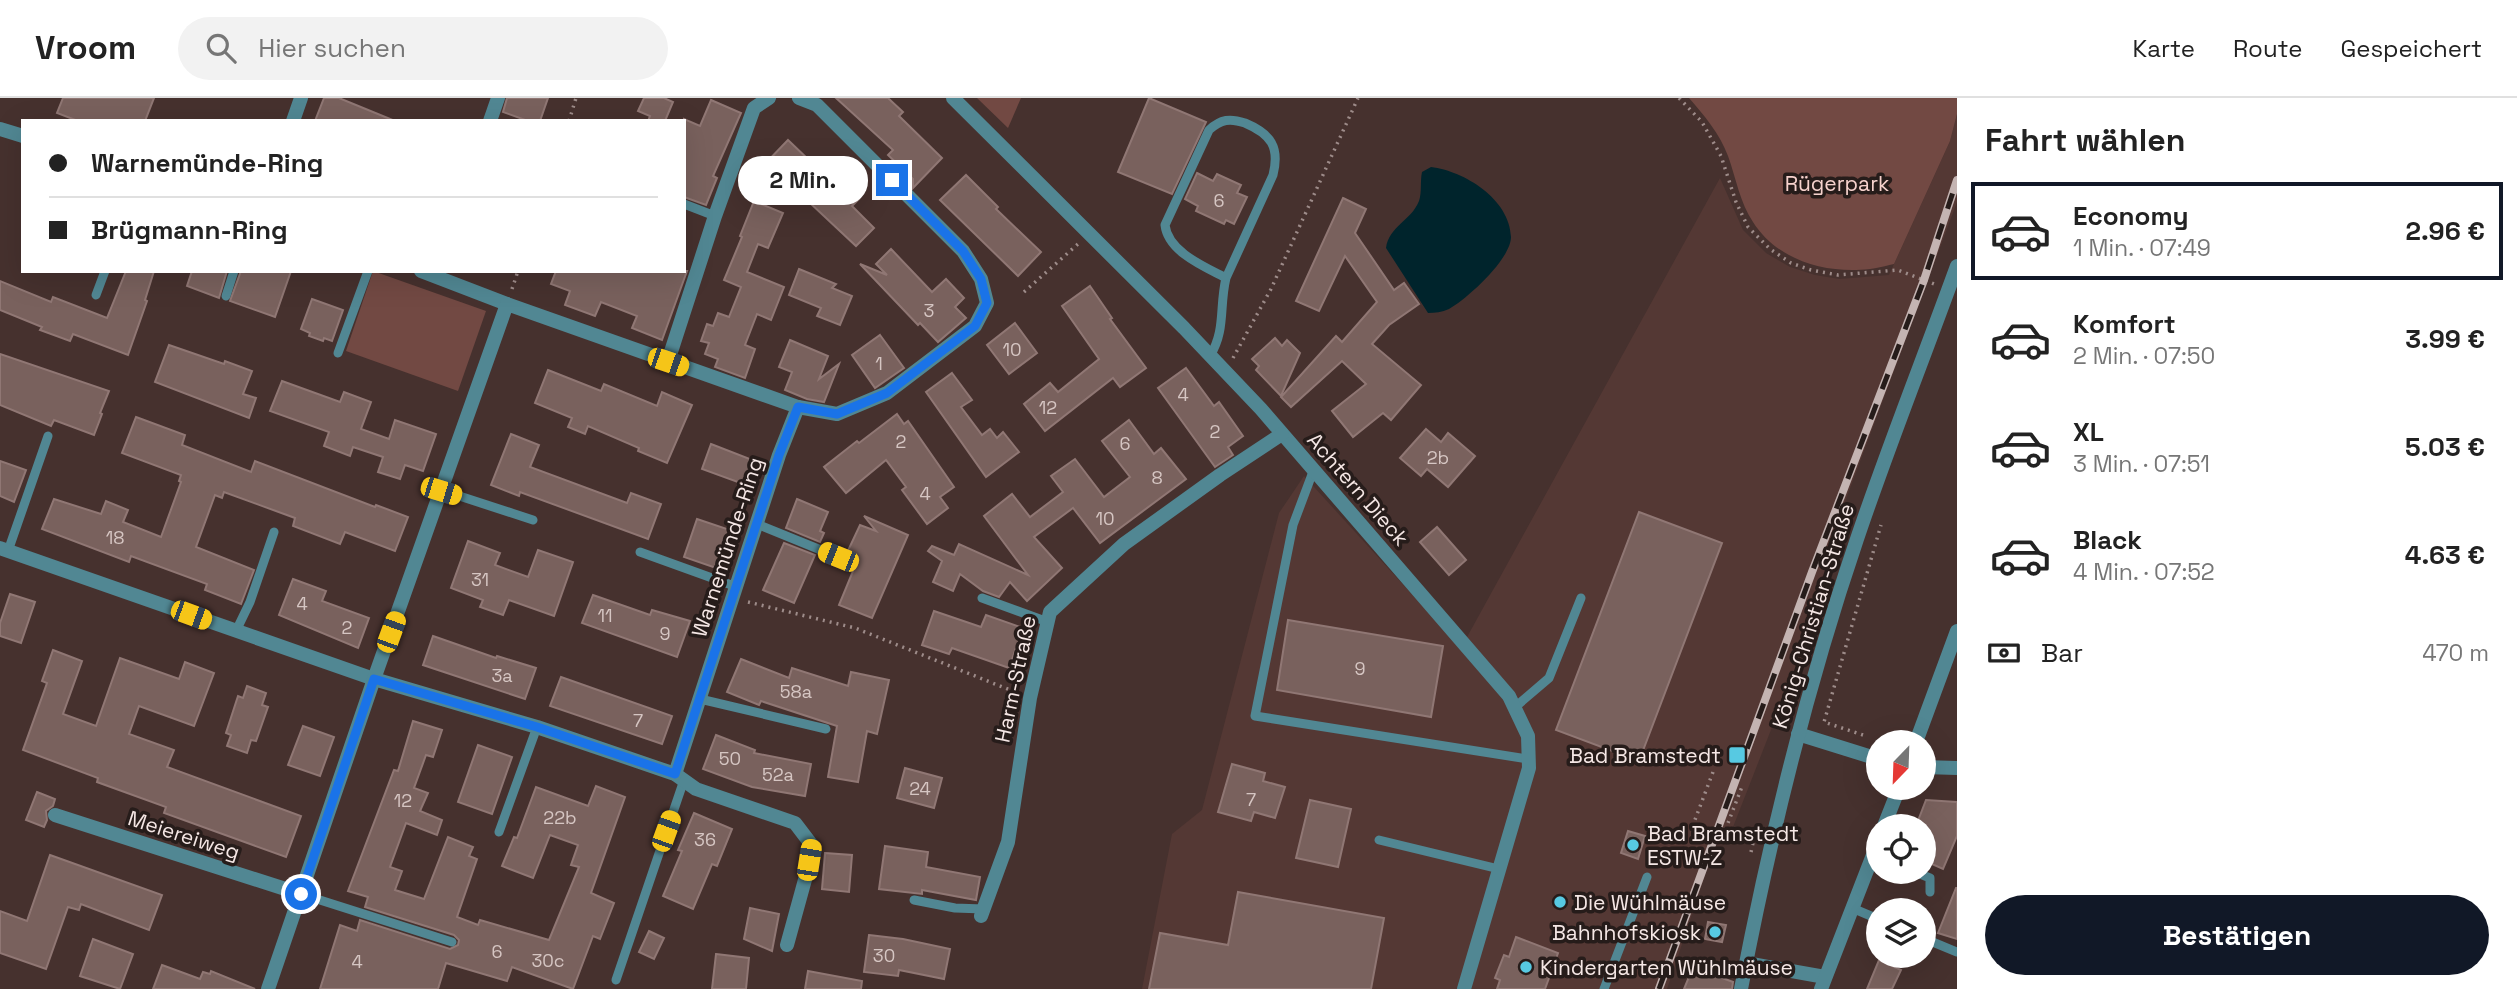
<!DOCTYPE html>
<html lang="de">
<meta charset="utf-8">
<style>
:root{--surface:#fff;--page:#f2f2f2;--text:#222;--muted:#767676;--line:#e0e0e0;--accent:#111827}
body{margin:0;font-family:"Space Grotesk",sans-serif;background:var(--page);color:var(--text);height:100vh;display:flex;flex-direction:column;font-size:26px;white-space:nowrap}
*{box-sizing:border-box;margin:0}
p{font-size:23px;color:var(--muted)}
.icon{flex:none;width:38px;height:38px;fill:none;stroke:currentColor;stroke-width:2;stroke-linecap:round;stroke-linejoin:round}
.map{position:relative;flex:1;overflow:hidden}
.sheet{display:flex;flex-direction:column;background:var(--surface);width:560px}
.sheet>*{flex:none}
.hud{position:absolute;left:21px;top:21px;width:665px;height:154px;border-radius:0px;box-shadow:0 7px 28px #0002;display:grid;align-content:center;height:154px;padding:0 28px;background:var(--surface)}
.needle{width:46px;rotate:203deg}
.buttons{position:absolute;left:1866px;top:632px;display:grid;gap:14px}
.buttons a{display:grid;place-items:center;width:70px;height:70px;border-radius:50%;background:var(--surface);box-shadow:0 7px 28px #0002;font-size:35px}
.end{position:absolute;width:32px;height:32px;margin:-16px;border:9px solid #1a73e8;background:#fff;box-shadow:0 0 0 4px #fff}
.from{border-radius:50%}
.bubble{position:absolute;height:49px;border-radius:24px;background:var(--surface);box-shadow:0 7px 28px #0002;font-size:23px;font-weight:600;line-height:49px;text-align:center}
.car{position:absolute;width:21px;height:42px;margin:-21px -10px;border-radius:9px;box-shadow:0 0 5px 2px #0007;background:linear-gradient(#f5c518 24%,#345 0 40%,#f5c518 0 76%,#345 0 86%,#f5c518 0)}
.hud b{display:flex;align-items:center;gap:24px;height:66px;font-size:26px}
.hud b+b{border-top:2px solid var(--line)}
.hud i{width:18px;height:18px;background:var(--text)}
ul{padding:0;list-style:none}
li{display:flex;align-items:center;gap:21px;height:98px;margin:0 14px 10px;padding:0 14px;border:4px solid transparent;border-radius:0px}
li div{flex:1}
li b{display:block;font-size:26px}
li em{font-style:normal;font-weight:600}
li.active{border-color:var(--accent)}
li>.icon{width:63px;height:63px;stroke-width:1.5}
h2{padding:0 28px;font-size:32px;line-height:84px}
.pay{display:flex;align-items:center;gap:18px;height:77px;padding:0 28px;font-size:26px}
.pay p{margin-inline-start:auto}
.cta{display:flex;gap:14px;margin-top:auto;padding:14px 28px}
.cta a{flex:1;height:80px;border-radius:42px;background:var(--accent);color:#fff;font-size:28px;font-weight:600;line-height:80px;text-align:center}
header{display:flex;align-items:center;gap:42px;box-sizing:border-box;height:98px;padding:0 35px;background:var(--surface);border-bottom:2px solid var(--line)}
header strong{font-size:33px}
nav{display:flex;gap:38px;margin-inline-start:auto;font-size:24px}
.search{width:490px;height:63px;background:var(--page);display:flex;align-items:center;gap:18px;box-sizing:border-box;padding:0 24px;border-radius:38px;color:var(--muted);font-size:26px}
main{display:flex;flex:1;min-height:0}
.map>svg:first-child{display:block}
</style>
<header>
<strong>Vroom</strong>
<div class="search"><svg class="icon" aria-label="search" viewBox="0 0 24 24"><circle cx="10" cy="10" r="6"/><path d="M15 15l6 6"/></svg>Hier suchen</div>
<nav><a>Karte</a><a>Route</a><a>Gespeichert</a></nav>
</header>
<main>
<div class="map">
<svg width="1957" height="891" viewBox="0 0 1957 891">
<rect width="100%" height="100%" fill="#46312e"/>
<polygon fill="#543834" points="1957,16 1957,104 1821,468 1833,473 1726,747 1716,744 1667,891 1142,891 1172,736 1202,712 1279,415 1304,378 1461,550 1720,80 1743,132 1766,155 1790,169 1815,177 1839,181 1889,177 1950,43"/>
<g fill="#724943">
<polygon points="977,0 1021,0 1008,30"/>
<path d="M1689 0H1957V16L1950 43 1894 166C1882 169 1868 172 1856 172 1817 173 1775 159 1753 124 1740 105 1736 80 1728 58 1720 36 1704 17 1689 0Z"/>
<polygon points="373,173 486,213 458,293 346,253"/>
</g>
<path fill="#00242c" d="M1431 69C1464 73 1510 101 1511 139 1511 161 1467 201 1449 211 1442 214 1435 215 1428 215L1386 150C1389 128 1411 123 1419 103 1422 95 1420 83 1422 74Z"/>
<g fill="#79615d" stroke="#907774" stroke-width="2">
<polygon points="63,0 154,0 145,23 78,23 57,15"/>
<polygon points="324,0 339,0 395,23 315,23"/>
<polygon points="507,0 548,0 540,23 528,23 503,14"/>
<polygon points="644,0 664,0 673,4 665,23 648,23 650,18 638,13"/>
<polygon points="836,0 888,0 903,14 899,18 942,60 913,90 913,81 888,57 893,52"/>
<polygon points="1149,0 1206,24 1172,96 1118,74"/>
<polygon points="711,2 741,15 713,78 717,80 706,107 684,99 684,21 700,28"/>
<polygon points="788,42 833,85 837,81 859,101 852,108 874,130 856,148 793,89 791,95 763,68"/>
<polygon points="1197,75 1213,83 1217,76 1241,87 1237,95 1247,99 1234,126 1226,122 1224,126 1196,113 1198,108 1185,101"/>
<polygon points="966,77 998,109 996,111 1041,154 1018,178 940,102"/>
<polygon points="1343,100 1366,111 1355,135 1394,192 1404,185 1419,206 1389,227 1372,246 1421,287 1391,322 1383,315 1353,339 1332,313 1366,286 1342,263 1291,309 1281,299 1336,238 1342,244 1377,204 1345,158 1319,213 1296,203"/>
<polygon points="754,103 783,115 768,150 758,146 747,174 784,189 771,222 757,216 745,247 755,251 745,280 715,269 718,261 705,256 709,245 701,243 707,226 713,228 718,215 729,219 741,189 724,182 742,139 740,138"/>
<polygon points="891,151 932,194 946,181 964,200 955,209 966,220 938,244 920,225 918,227 860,166 887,177 876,166"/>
<polygon points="799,171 836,186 832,190 852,198 840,227 817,218 821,210 789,197"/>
<polygon points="126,173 154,173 145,202 147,203 128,257 73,236 70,243 40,232 42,229 0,212 0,183 51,204 53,199 107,220"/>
<polygon points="192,173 227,173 219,200 187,188"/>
<polygon points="241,173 291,173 275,219 230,203"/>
<polygon points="556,173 687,173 662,242 632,230 637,218 601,204 595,218 565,207 570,193 551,186"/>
<polygon points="1090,188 1112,220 1110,221 1146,270 1120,289 1113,280 1045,333 1024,306 1050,285 1058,294 1099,261 1062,208"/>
<polygon points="312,201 343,212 332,243 324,240 323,243 309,238 310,235 301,231"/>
<polygon points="1015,225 1037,255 1009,276 987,247"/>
<polygon points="880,237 904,270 875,290 852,257"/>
<polygon points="1275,240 1282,248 1287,242 1300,255 1281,298 1256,272 1259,268 1252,261"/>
<polygon points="790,242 828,258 819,281 839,266 824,304 807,301 785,292 792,274 779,269"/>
<polygon points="169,247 224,266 225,263 252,273 243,296 256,300 249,320 155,284"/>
<polygon points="0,256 109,293 100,315 102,316 94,337 54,322 51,328 0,307"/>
<polygon points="1186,270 1214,308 1219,304 1243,338 1228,349 1233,357 1215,369 1158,290"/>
<polygon points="548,272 601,293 604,286 657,308 662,294 692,307 667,365 638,353 639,350 588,328 585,336 568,329 572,320 535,305"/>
<polygon points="952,275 972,302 961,309 982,337 990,331 997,340 1003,334 1019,354 986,379 926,294"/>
<polygon points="282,283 340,304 344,294 371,304 361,331 389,341 395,322 436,336 423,373 405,367 400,381 378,374 383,359 353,349 350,358 324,348 329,334 270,313"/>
<polygon points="897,316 904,326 908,323 954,389 940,399 948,410 927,426 902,392 906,389 886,362 846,395 824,369 857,343 859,345"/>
<polygon points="136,319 185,337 182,347 251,374 255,363 375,409 376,407 408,419 395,453 345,434 340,446 293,428 295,420 224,394 222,400 215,397 196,449 254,472 241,506 205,492 207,486 131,458 129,464 42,431 54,401 101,416 106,403 128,412 123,424 161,439 181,384 179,383 181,377 122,355"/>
<polygon points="1129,322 1154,356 1161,350 1186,381 1100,445 1073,410 1034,439 1062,470 1027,503 1010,484 999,499 983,493 960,476 953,493 933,484 942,463 928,453 932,448 954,457 959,446 1028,477 984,418 1012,396 1030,419 1063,394 1051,378 1075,361 1104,399 1130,379 1102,343"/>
<polygon points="1426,331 1441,344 1448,335 1475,358 1448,389 1427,371 1421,378 1400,360"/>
<polygon points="511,336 539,347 530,369 627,405 631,395 661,406 648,441 520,394 519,398 491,387"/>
<polygon points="711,346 755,363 746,387 702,371"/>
<polygon points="0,363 26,372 14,404 0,398"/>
<polygon points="797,401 828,414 820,433 824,435 820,444 786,430"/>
<polygon points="1639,414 1722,445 1639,663 1556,632"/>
<polygon points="864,418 908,437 872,520 839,507 858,461 846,457 860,427 876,433"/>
<polygon points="697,421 733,433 719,471 684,459"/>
<polygon points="1437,429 1466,462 1449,477 1420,444"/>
<polygon points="468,443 500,455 495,467 528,479 538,452 573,464 554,518 509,502 503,517 480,509 483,502 451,490"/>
<polygon points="784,445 815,457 794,505 763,492"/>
<polygon points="293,481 326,493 322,503 369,520 358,550 279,517"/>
<polygon points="10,496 35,504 21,545 0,538 0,525"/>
<polygon points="593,497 650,517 652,512 690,523 677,559 582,525"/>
<polygon points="934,513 981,529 986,517 1023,530 1009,570 952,550 949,556 922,547"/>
<polygon points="1288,522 1443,548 1431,619 1277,592"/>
<polygon points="433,538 496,560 497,558 536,570 525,601 423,567"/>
<polygon points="53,552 82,563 63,616 96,628 120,560 179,581 185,564 214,575 194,628 139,608 129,636 174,652 167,669 301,718 286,759 164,715 166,709 97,684 98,680 23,652 47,585 42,583"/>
<polygon points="741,561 789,580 792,570 848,588 851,574 889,582 877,636 867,633 858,684 828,679 837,628 761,603 759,607 727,594"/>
<polygon points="561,579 672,618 662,646 550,608"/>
<polygon points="247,588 266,595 262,607 268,609 256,643 251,642 247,655 227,648 231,637 226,635 238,598 243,600"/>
<polygon points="413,623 442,632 433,659 426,657 414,690 428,695 420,713 442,722 437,737 406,725 390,769 402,773 395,792 424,801 448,739 473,749 469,758 477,761 457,819 478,827 480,822 549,842 579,769 571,767 578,747 550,737 533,780 502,768 514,739 517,740 536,689 588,708 596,688 625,699 591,795 614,805 600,841 593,838 573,891 512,869 507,883 446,865 438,891 320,891 340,827 357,833 360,822 450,851 458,847 459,842 454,837 365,809 368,799 348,793 394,672 398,673"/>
<polygon points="303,628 334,639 320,678 288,667"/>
<polygon points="716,637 755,652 754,655 811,666 805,698 752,689 703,671"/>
<polygon points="478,647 512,659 492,716 458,704"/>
<polygon points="1232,666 1265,675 1263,683 1285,689 1275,720 1254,714 1251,723 1218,714"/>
<polygon points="905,670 942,680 934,710 897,700"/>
<polygon points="37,694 55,701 53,708 46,713 47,722 44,729 26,722"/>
<polygon points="1310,702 1351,711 1338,769 1296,760"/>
<polygon points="1926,702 1957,704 1957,738 1943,771 1923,762 1923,728 1916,728"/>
<polygon points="694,715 732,731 717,768 712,766 693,811 663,798 682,753 678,752"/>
<polygon points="1628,733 1645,738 1638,761 1621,755"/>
<polygon points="885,748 928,754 926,769 980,779 976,802 922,792 922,796 879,791"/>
<polygon points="825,755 852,757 849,794 822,791"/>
<polygon points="50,757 162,797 149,832 81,806 79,812 68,809 46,871 0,855 0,813 27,823"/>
<polygon points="1956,790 1957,790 1957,841 1938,835"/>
<polygon points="1238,794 1384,820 1371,891 1149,891 1160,835 1228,847"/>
<polygon points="750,810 779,816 772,853 744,841"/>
<polygon points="1708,824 1726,827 1722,844 1705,841"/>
<polygon points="649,833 664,840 654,861 639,854"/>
<polygon points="869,837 903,841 950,851 944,881 899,872 898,878 864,874"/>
<polygon points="1516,839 1558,855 1545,891 1497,891 1500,882 1495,880 1504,857 1509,859"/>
<polygon points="93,841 133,856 120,891 80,878"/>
<polygon points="716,856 749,860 746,891 712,891"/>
<polygon points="1879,862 1901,872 1892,891 1867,891"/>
<polygon points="162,867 200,881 203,874 210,876 211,873 255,891 153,891"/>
<polygon points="1693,869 1733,884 1732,891 1684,891"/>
<polygon points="808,873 862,883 861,891 805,891"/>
</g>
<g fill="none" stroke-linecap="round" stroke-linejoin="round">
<g stroke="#9e8c8a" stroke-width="3.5" stroke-dasharray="2 5" stroke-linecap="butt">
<polyline points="1679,0 1702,24 1721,58 1736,104 1748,129 1770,151 1791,165 1811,172 1838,177 1898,172 1934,186"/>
<polyline points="569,23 576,0"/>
<polyline points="512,191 518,173"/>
<polyline points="1024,194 1078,146"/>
<polyline points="1233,260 1271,191 1358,0"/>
<polyline points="748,504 855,530 1015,594"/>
<polyline points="1863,637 1824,624 1881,427"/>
<polyline points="1713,674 1693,727 1728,741 1753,743"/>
<polyline points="1723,738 1743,686"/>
<polyline points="1751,754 1757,727"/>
</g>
<g stroke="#518793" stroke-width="9">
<polyline points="684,106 715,118"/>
<polyline points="96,197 105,173"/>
<polyline points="226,198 234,173"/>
<polyline points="338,255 368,173"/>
<path d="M1210 258C1226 232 1219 209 1226 180L1273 77C1280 49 1271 36 1245 25 1230 20 1221 21 1209 32L1165 127C1168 154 1205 169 1226 180"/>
<polyline points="1314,371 1293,427 1255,618 1528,661"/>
<polyline points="441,392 533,422"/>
<polyline points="757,426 838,459"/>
<polyline points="8,453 48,338"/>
<polyline points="640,454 737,489"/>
<polyline points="982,500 1048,524"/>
<polyline points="236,533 250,504 274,434"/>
<polyline points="700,601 826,631"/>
<polyline points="1514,610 1549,580 1581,500"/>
<polyline points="499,734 537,629"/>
<polyline points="1379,742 1499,771"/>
<polyline points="1915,774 1930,780 1930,794"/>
<polyline points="301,796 452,844"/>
<polyline points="914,802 955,810 983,811"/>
<polyline points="1852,810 1878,821"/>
<polyline points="1923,840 1957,854"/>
<polyline points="616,882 684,682"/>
<polyline points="1604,891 1647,779"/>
</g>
<g stroke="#518793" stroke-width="14">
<polyline points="953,0 1184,230 1261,311 1509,598 1528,638 1529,670 1464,891"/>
<polyline points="293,23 301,0"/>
<polyline points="490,23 498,0"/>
<polyline points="0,31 23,38"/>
<polyline points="421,173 507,206"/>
<polyline points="668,263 715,118 754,10 769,0"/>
<polyline points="0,450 374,581 537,629 675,676 696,691 795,725 811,746 806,778 787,847"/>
<polyline points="1798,636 1878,661"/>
<polyline points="1916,644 1957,533"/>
<polyline points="1923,669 1957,670"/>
<polyline points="675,676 779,357 798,309"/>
<polyline points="55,717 301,796"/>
<polyline points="1884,728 1899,690"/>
<polyline points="981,818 1008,744 1030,600 1050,514 1124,446 1220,377 1282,336"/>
<polyline points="1746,865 1825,879"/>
<polyline points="268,891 374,581 507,206 798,309 837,316 887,295 975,228 987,205 981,181 963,153 817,7 799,0"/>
<path d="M1741 891C1770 739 1807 588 1857 441 1888 349 1924 259 1957 168"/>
<polyline points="1821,891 1878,744"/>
</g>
<defs>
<polyline id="rail" points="1659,891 1812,474 1924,182 1957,82"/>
</defs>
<use href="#rail" stroke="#c4b4b2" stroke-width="8"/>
<use href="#rail" stroke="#261c1a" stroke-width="5" stroke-dasharray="16" stroke-linecap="butt"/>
</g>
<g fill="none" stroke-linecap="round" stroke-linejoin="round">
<polyline stroke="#1a73e8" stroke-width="9" points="301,796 374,581 537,629 675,676 779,357 798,309 837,316 887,295 975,228 987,205 981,181 963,153 892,82"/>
</g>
<g fill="#57c9e2" stroke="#261c1a" stroke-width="2.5">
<rect x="1728" y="648" width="18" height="18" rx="3.5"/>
<circle cx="1633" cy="747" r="7"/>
<circle cx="1560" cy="804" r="7"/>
<circle cx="1715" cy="834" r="7"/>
<circle cx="1526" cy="869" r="7"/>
</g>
<g text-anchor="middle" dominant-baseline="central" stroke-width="7" stroke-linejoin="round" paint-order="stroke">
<g font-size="18" fill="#d6c6c3">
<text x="1219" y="102">6</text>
<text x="929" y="212">3</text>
<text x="1012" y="251">10</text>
<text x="879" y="265">1</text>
<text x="1183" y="296">4</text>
<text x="1048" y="309">12</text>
<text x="1215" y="333">2</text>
<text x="901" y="343">2</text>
<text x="1125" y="345">6</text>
<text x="1438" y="359">2b</text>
<text x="1157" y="379">8</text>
<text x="925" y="395">4</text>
<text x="1105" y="420">10</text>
<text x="115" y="439">18</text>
<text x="480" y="481">31</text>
<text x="302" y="505">4</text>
<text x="605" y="517">11</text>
<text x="347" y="529">2</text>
<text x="665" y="535">9</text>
<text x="1360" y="570">9</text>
<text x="502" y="577">3a</text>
<text x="796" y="593">58a</text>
<text x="638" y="622">7</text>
<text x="730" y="660">50</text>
<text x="778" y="676">52a</text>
<text x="920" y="690">24</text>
<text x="1251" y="701">7</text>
<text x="403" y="702">12</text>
<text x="560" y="719">22b</text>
<text x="705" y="741">36</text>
<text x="497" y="853">6</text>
<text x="884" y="857">30</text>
<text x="548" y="862">30c</text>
<text x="357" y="863">4</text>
</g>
<g font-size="21" fill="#f6d2cd" stroke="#261c1a">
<text x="1837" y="85">Rügerpark</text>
</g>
<g font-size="21" fill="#f5e7e5" stroke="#261c1a">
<text transform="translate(1358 391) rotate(49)">Achtern Dieck</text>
<text transform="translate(727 449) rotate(-72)">Warnemünde-Ring</text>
<text transform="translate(1813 518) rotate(-73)">König-Christian-Straße</text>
<text transform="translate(1015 581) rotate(-78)">Harm-Straße</text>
<text transform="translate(184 737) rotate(18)">Meiereiweg</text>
</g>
<g font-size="21" fill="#f5e7e5" stroke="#261c1a" text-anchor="start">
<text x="1721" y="657" text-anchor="end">Bad Bramstedt</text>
<text x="1647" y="735">Bad Bramstedt<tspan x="1647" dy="24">ESTW-Z</tspan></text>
<text x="1574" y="804">Die Wühlmäuse</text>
<text x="1701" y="834" text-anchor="end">Bahnhofskiosk</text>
<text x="1540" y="869">Kindergarten Wühlmäuse</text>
</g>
</g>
</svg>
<div class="buttons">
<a><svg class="needle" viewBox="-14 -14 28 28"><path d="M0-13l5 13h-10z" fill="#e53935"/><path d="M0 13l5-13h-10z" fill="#767676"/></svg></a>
<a><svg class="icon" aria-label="locate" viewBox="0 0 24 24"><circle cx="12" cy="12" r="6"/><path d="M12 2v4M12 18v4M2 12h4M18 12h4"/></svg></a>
<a><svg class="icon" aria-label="layers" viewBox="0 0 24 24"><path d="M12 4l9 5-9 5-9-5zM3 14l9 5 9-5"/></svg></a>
</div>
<i class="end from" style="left:301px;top:796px"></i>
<i class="end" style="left:892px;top:82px"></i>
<div class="bubble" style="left:738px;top:58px;width:130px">2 Min.</div>
<i class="car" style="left:668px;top:264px;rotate:109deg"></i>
<i class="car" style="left:441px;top:393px;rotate:107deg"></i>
<i class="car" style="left:838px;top:459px;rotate:292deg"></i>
<i class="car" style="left:191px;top:517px;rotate:110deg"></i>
<i class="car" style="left:391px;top:534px;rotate:20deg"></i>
<i class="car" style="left:666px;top:733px;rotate:20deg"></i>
<i class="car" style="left:809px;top:762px;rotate:9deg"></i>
<div class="hud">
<b><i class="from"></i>Warnemünde-Ring</b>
<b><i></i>Brügmann-Ring</b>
</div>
</div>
<section class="sheet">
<h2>Fahrt wählen</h2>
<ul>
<li class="active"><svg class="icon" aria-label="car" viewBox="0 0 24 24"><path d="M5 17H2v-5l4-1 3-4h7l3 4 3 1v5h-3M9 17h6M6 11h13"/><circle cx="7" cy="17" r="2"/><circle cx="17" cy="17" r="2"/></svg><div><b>Economy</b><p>1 Min. · 07:49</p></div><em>2.96 €</em></li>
<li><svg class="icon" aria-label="car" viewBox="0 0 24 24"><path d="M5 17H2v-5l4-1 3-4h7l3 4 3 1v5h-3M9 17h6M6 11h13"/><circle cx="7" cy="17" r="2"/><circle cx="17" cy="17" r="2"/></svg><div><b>Komfort</b><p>2 Min. · 07:50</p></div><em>3.99 €</em></li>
<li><svg class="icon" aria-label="car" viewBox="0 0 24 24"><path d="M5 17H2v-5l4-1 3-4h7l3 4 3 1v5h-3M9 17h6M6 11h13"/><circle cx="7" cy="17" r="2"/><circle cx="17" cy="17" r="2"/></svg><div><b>XL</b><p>3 Min. · 07:51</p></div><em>5.03 €</em></li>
<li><svg class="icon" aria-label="car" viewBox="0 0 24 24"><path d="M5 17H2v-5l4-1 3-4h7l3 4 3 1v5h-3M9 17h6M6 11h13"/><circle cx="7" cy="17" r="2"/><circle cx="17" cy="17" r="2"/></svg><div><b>Black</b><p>4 Min. · 07:52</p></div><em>4.63 €</em></li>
</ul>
<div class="pay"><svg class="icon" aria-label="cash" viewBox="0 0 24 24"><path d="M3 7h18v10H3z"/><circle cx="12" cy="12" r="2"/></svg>Bar<p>470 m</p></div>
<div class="cta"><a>Bestätigen</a></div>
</section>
</main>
